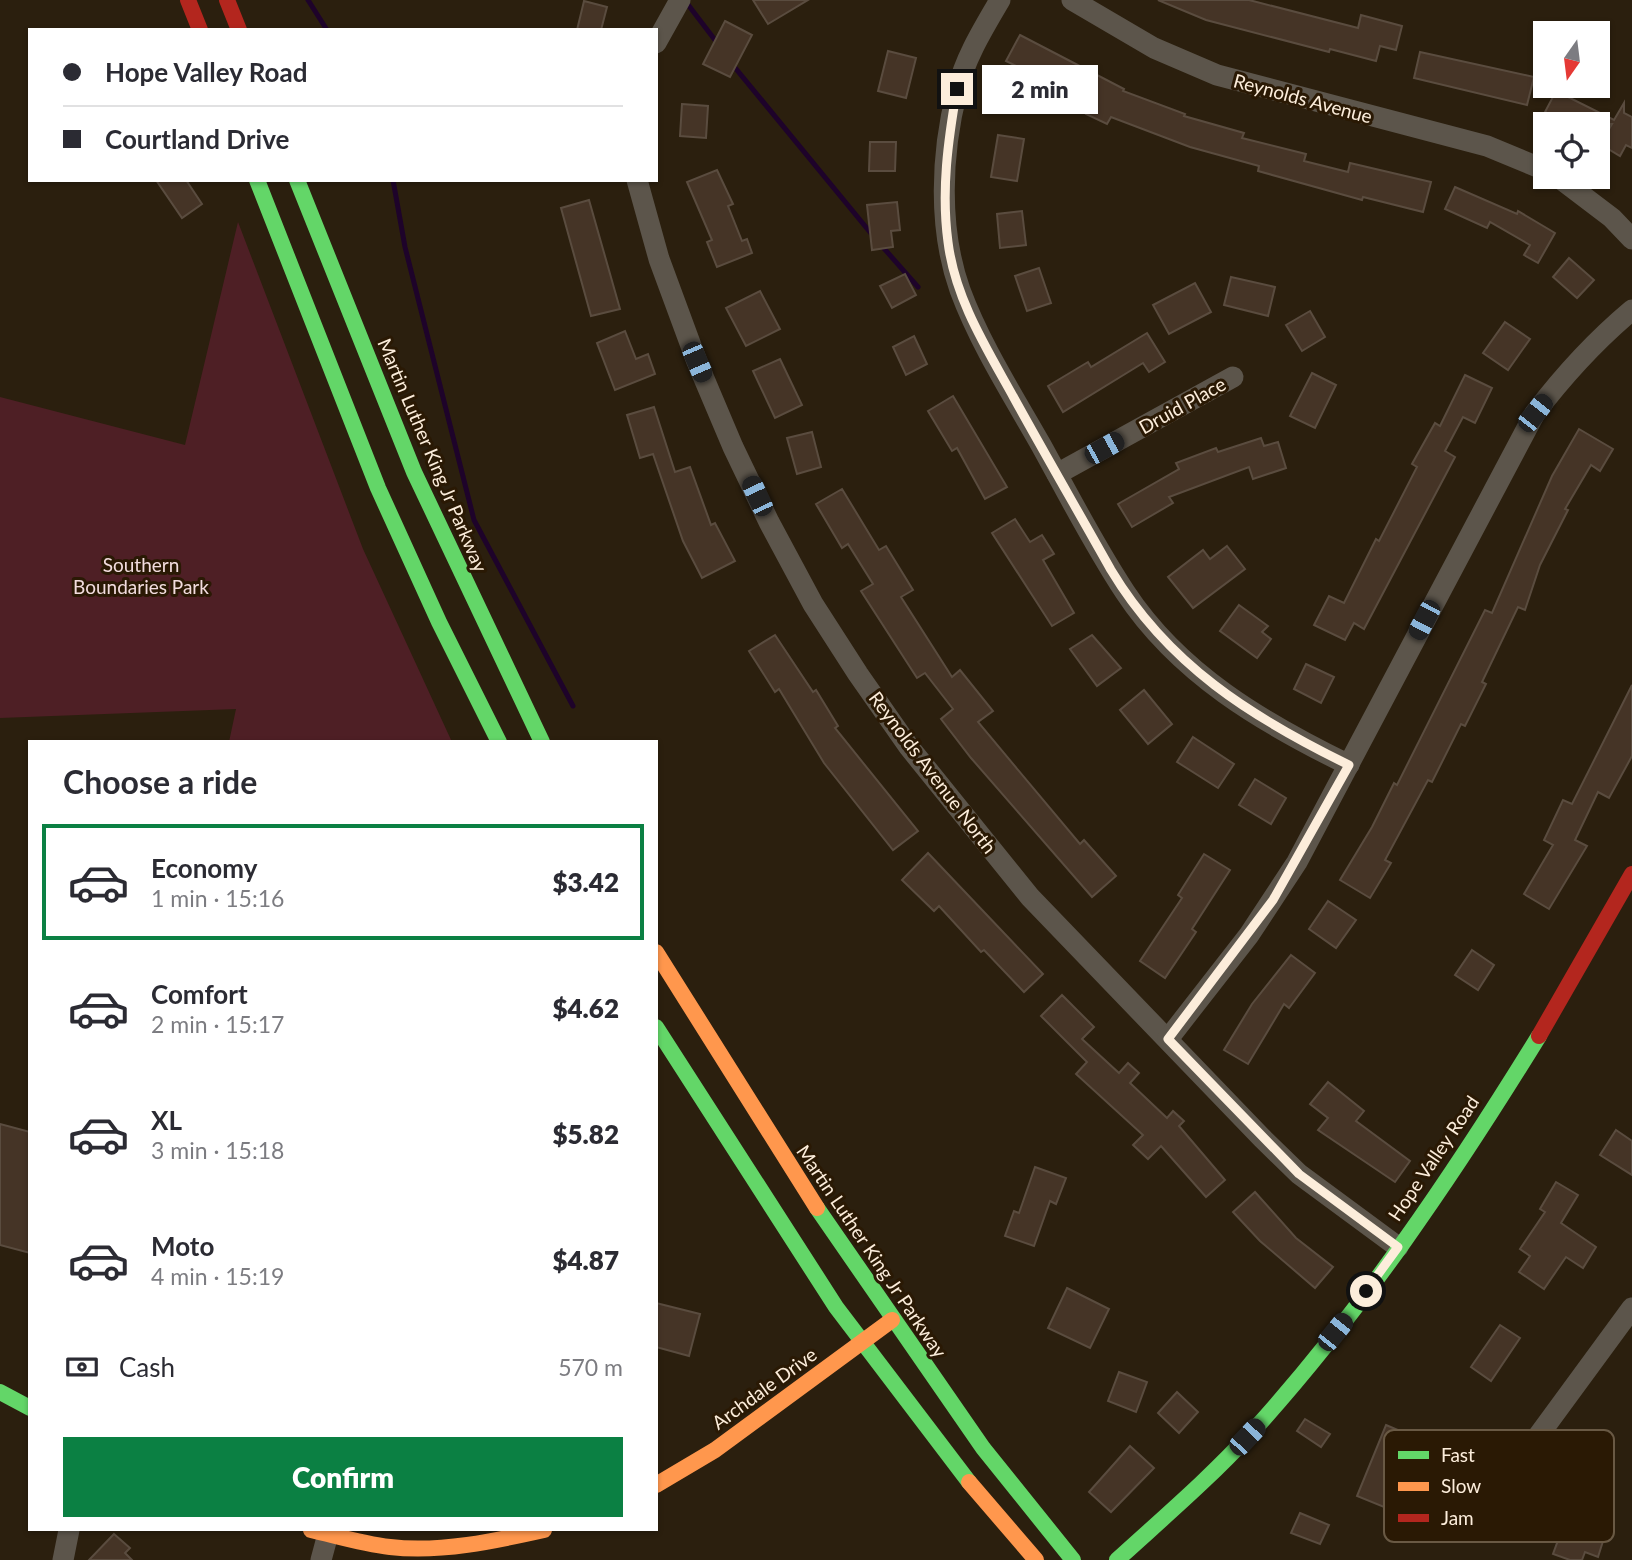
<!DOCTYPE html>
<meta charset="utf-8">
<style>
:root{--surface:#fff;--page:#f2f2f3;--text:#2b2b33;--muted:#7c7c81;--line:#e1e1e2;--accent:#0b8043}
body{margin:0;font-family:Lato,sans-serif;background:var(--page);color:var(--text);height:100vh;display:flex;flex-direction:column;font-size:26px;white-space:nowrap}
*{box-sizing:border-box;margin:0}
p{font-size:23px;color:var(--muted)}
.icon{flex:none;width:38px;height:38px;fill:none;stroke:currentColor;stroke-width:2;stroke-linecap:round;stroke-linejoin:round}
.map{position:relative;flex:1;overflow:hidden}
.details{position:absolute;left:28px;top:740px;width:630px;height:791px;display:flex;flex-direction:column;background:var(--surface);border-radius:0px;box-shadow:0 2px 5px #0004}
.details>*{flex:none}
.hud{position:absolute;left:28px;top:28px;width:630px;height:154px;border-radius:0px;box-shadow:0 2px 5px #0004;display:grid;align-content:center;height:154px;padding:0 35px;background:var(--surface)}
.needle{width:46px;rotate:194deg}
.fabs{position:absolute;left:1533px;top:21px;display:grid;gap:14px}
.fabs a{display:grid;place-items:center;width:77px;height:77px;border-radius:0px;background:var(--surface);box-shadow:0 2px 5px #0004;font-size:35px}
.end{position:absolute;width:32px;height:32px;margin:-16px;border:9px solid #fceddb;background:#111;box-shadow:0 0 0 4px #111}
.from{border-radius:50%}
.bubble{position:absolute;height:49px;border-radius:0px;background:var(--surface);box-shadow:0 2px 5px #0004;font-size:23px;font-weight:800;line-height:49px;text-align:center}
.car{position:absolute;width:21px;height:42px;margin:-21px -10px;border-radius:9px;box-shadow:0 0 5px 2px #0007;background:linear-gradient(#222 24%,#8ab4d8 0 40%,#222 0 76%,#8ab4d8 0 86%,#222 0)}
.hud b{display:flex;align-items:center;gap:24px;height:66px;font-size:26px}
.hud b+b{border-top:2px solid var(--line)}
.hud i{width:18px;height:18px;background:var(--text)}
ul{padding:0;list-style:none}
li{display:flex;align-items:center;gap:21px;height:116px;margin:0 14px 10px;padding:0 21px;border:4px solid transparent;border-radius:0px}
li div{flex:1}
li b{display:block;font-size:26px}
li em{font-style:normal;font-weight:800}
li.on{border-color:var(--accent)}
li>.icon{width:63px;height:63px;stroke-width:1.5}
h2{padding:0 35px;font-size:32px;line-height:84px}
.pay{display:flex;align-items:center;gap:18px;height:77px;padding:0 35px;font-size:26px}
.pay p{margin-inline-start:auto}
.action{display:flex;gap:14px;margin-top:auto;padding:14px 35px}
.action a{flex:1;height:80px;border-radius:0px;background:var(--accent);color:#fff;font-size:28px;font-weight:800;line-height:80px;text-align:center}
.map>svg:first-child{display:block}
</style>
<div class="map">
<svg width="1632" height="1560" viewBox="0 0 1632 1560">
<rect width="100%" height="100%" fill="#2b1f0e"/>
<polygon fill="#4e1f25" points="238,222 363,549 452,742 229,742 236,709 0,718 0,397 185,445"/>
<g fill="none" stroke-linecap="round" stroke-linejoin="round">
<g stroke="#1e032a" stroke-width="5">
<polyline points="308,0 327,30"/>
<polyline points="686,2 718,44"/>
<polyline points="732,64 874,237"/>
<polyline points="393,180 405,247 474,520 573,706"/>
<polyline points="881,245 918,287"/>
</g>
</g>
<g fill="#453426" stroke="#5a4c3f" stroke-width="2">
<polygon points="753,0 808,0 768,24"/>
<polygon points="1158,0 1249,0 1358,28 1361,15 1402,26 1396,50 1380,46 1376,61 1330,49 1329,52 1206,20"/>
<polygon points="584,1 607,7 601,30 577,30"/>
<polygon points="725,21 752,35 730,77 703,64"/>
<polygon points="1020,35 1124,89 1123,91 1185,114 1184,116 1244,133 1242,138 1306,154 1304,161 1348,172 1350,163 1431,182 1423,212 1363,197 1362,200 1258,171 1259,166 1190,147 1111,117 1107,124 1086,114 1091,103 1006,61"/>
<polygon points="888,51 916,58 906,98 878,91"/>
<polygon points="1420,52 1534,77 1527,105 1414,78"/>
<polygon points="1556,91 1614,120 1624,103 1624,113 1632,117 1632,148 1626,145 1620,156 1600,144 1612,124 1569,124 1545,112"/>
<polygon points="682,104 708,106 706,138 680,136"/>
<polygon points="998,135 1024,139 1017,181 991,177"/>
<polygon points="870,142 896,142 895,171 869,171"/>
<polygon points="717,170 733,204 728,206 742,241 747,239 752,253 717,267 707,242 712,240 687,182"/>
<polygon points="156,180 186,180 202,204 182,218"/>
<polygon points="1455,187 1517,214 1518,211 1555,233 1538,263 1524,255 1530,245 1490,222 1487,228 1445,209"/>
<polygon points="589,200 620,309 591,316 561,208"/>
<polygon points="897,202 900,230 891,231 893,247 872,250 867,205"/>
<polygon points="1022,211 1026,245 1000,248 997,214"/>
<polygon points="1569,258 1594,280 1577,298 1553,277"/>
<polygon points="1039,268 1051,303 1027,311 1015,276"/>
<polygon points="905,274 916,295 892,308 880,286"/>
<polygon points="1231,277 1275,287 1268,316 1224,305"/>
<polygon points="1195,283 1211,312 1169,334 1153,305"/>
<polygon points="760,291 780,329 746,346 726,308"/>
<polygon points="1310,311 1325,337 1302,351 1286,325"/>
<polygon points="1505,322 1530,339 1508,370 1483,353"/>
<polygon points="625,331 636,359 648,354 655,374 615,390 597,343"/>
<polygon points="1147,333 1165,362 1149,372 1143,363 1063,412 1048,386 1088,362 1091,367"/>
<polygon points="914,336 927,364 906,375 893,347"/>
<polygon points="780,359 802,405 775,418 753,371"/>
<polygon points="1312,373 1336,385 1315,428 1290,416"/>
<polygon points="1465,375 1492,388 1475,423 1463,417 1445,451 1455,457 1364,629 1354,623 1345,640 1314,625 1329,596 1344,603 1376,539 1379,541 1417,467 1412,464 1435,423 1440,426"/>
<polygon points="953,396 1007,487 985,499 957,448 952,451 928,411"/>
<polygon points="654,407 675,472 690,467 711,525 715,523 735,561 702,578 683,541 653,454 640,458 627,415"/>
<polygon points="1579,429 1613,449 1600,471 1591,465 1565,509 1568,510 1540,565 1525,610 1518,607 1482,682 1486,684 1465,726 1461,724 1432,782 1428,780 1385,860 1391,863 1370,898 1340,880 1372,827 1394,783 1397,785 1485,610 1492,613 1552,476"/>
<polygon points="812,432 821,467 797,474 787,438"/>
<polygon points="1261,438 1264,446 1278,442 1286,468 1253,479 1249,467 1169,497 1173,503 1132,527 1118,504 1179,469 1176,463 1216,448 1218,452"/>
<polygon points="842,489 879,550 886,546 913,590 901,597 952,677 960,670 993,711 978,722 1080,844 1084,840 1116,876 1092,897 971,758 941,719 953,709 925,673 917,678 861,591 873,584 848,544 842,548 816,504"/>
<polygon points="1015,519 1030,542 1042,535 1054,554 1043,560 1074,613 1052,626 992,533"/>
<polygon points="1227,546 1245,569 1193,608 1168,577 1203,550 1210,559"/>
<polygon points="1239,605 1268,626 1262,632 1271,639 1257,658 1220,631"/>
<polygon points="775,635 813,692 816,690 838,726 835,728 918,831 893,850 824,763 779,689 775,692 749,651"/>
<polygon points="1092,635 1121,668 1097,686 1070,649"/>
<polygon points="1306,664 1334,677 1321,703 1294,689"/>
<polygon points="1632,685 1632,756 1609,798 1598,792 1575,840 1587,846 1549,909 1524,894 1553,845 1544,840 1563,800 1572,804"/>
<polygon points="1144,690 1172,724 1148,744 1120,710"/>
<polygon points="1193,737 1234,764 1218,788 1177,762"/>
<polygon points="1255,779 1286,798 1271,824 1239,805"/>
<polygon points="928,853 1043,974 1024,992 984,950 981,952 939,906 934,911 902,880"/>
<polygon points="1204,854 1230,870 1192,929 1196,932 1165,978 1140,961 1182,898 1178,895"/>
<polygon points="1328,901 1356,920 1336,948 1309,929"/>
<polygon points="1472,950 1494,965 1478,990 1455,975"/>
<polygon points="1291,955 1315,973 1289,1008 1284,1004 1248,1064 1224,1050 1252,1004"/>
<polygon points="1062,995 1094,1027 1082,1039 1119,1073 1128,1063 1139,1073 1130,1083 1167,1118 1173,1111 1184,1121 1179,1126 1225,1180 1206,1197 1161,1146 1148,1159 1133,1145 1143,1135 1076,1074 1087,1062 1041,1016"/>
<polygon points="1328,1082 1364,1111 1356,1121 1410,1161 1395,1182 1318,1130 1328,1118 1310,1104"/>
<polygon points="0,1124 30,1132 30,1253 0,1245"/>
<polygon points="1616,1130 1632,1141 1632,1175 1600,1155"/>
<polygon points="1035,1167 1066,1178 1056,1204 1050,1201 1034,1246 1005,1236 1014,1211 1019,1213"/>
<polygon points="1556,1182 1578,1195 1561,1223 1596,1247 1583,1268 1566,1257 1544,1289 1519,1272 1530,1256 1520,1249 1545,1212 1540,1209"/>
<polygon points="1255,1192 1296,1238 1333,1267 1315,1288 1260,1241 1233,1212"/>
<polygon points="1067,1288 1109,1309 1090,1348 1048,1328"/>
<polygon points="656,1303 700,1314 689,1356 656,1347"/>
<polygon points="1500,1325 1520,1338 1491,1381 1471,1367"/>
<polygon points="1119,1372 1147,1382 1136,1412 1108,1401"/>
<polygon points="1177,1392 1198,1412 1179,1433 1158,1413"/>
<polygon points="1305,1419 1330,1434 1321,1447 1297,1431"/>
<polygon points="1386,1425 1412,1436 1384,1507 1357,1496"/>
<polygon points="1130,1446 1154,1468 1111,1512 1089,1492"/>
<polygon points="1574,1497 1601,1508 1592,1534 1604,1538 1598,1557 1585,1552 1582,1560 1570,1560 1553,1554"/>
<polygon points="1300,1513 1329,1525 1320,1544 1291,1533"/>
<polygon points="114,1534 130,1548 125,1553 132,1560 89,1560"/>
</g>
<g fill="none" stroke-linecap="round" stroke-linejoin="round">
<g stroke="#5c554b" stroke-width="21">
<path d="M1000 0C983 29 965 58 957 91 941 154 938 228 960 290 980 344 1012 394 1041 445 1068 494 1094 545 1125 592 1179 674 1263 723 1349 765"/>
<polyline points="1072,0 1154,48 1217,75 1487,146 1545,170"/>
<polyline points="656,43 680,0"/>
<polyline points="1558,177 1612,218 1632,239"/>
<polyline points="637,180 659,259 697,362 733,447 769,522 813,604 858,674 909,747 1030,897 1262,1138 1299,1174 1398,1247"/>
<polyline points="1057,474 1233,377"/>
<path d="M1168 1039 1249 935 1297 862 1535 413C1564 375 1595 341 1632 310"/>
<polyline points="1472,1526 1632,1308"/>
<polyline points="63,1560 69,1530"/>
<polyline points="321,1560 328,1534"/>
</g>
<g stroke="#63d668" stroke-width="16">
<polyline points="257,180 378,488 439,622 499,742"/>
<polyline points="297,180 414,472 542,742"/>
<polyline points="656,1027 836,1307 969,1482"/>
<polyline points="817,1208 983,1448 1073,1560"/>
<polyline points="0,1392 30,1408"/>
<path d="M1117 1560C1163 1518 1210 1478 1252 1432 1361 1312 1454 1174 1539 1036"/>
</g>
<g stroke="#ff974d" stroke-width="16">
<polyline points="656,952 817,1208"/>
<polyline points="969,1482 1036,1560"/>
<polyline points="656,1485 715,1450 892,1320"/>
<path d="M311 1530C337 1536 363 1544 390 1547 440 1553 495 1541 544 1530"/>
</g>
<g stroke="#b3261e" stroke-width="16">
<polyline points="188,0 200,30"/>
<polyline points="227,0 239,30"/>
<polyline points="1539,1036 1632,874"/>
</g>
</g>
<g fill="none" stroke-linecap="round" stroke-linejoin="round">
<path stroke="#fceddb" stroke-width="9" d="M957 89C948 140 941 191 948 242 955 299 987 349 1014 398 1046 456 1079 513 1111 570 1168 665 1251 717 1349 765L1273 900 1168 1039 1299 1174 1398 1247 1366 1291"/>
</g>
<g text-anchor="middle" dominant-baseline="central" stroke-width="6" stroke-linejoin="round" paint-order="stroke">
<g font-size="19" fill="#fceddb" stroke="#2a1904">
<text transform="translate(1303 98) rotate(15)">Reynolds Avenue</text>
<text transform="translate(1182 405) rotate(-29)">Druid Place</text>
<text transform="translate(433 455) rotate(67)">Martin Luther King Jr Parkway</text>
<text transform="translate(933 772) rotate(53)">Reynolds Avenue North</text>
<text transform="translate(1433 1158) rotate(-56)">Hope Valley Road</text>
<text transform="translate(872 1251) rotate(56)">Martin Luther King Jr Parkway</text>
<text transform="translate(764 1388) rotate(-36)">Archdale Drive</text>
</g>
<g font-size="19" fill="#f2dcde" stroke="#2a1904">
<text x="141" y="564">Southern<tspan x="141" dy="22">Boundaries Park</tspan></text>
</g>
</g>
<rect x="1384" y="1430" width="230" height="112" rx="10" fill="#2a1904" stroke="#695944" stroke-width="2"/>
<rect x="1398" y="1451" width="31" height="8" fill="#63d668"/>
<rect x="1398" y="1482" width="31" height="9" fill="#ff974d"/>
<rect x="1398" y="1514" width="31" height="8" fill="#b3261e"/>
<g font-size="19" fill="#fceddb">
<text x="1441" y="1462">Fast</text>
<text x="1441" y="1493">Slow</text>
<text x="1441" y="1525">Jam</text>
</g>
</svg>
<div class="fabs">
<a><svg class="needle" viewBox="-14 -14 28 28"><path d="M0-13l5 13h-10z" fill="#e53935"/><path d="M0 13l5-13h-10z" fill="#7c7c81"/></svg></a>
<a><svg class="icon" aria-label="locate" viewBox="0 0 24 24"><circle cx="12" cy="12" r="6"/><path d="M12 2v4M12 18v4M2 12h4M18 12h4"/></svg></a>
</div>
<i class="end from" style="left:1366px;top:1291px"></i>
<i class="end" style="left:957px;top:89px"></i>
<div class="bubble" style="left:982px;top:65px;width:116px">2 min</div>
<i class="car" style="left:697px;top:362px;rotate:157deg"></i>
<i class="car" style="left:1535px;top:413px;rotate:38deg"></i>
<i class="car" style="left:1104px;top:448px;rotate:61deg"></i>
<i class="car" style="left:757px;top:496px;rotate:335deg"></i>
<i class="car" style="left:1424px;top:620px;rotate:208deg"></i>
<i class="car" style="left:1335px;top:1332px;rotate:39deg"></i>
<i class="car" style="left:1247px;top:1437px;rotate:43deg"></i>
<div class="hud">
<b><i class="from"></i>Hope Valley Road</b>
<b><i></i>Courtland Drive</b>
</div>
<section class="details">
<h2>Choose a ride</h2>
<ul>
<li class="on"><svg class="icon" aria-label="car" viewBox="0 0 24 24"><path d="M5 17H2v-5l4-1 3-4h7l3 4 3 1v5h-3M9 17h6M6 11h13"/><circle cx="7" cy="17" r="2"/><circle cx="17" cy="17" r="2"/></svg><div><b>Economy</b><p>1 min · 15:16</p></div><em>$3.42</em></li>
<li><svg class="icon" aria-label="car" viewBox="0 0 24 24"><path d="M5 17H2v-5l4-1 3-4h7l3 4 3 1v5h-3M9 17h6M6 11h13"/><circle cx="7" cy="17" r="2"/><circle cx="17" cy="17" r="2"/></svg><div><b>Comfort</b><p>2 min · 15:17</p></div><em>$4.62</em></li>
<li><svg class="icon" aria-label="car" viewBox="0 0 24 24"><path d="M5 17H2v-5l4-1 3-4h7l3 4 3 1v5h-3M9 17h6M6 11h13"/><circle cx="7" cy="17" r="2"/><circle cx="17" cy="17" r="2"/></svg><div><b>XL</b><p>3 min · 15:18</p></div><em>$5.82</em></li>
<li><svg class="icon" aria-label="car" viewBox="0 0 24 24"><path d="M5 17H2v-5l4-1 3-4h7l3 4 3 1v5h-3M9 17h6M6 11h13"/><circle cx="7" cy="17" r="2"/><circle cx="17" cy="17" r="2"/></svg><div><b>Moto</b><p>4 min · 15:19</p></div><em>$4.87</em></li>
</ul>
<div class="pay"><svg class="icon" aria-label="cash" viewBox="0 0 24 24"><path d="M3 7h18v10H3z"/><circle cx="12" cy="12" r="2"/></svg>Cash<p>570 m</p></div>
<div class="action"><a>Confirm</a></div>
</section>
</div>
